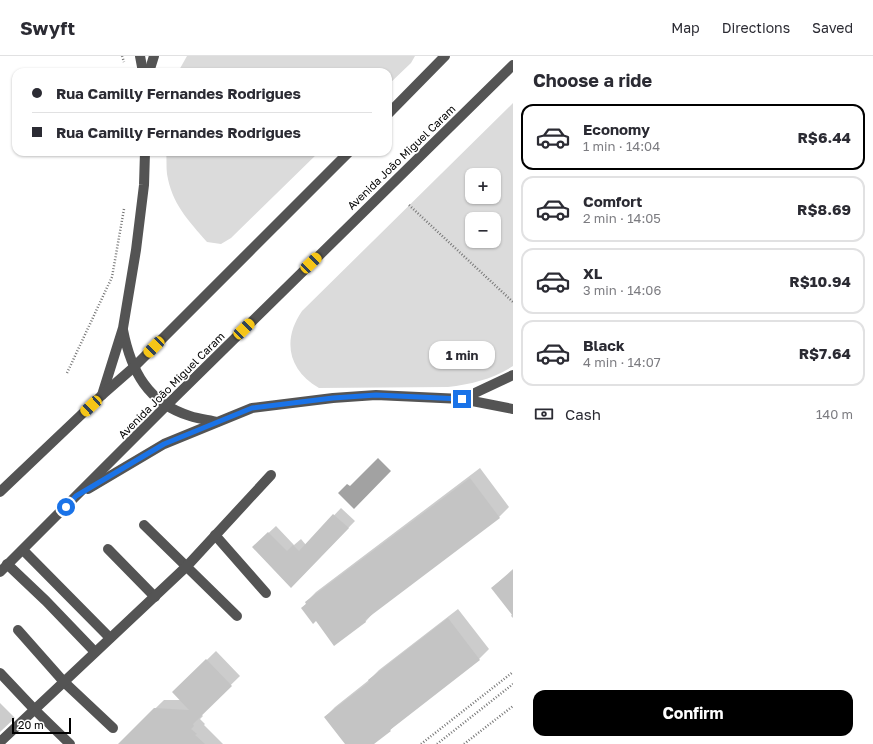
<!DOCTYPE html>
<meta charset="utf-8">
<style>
:root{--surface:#fff;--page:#f7f7f7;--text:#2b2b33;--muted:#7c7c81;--line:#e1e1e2;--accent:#000}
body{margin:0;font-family:"Golos Text",sans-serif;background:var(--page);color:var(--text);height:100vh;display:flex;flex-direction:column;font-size:15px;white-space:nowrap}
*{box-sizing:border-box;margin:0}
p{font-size:13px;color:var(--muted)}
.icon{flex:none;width:22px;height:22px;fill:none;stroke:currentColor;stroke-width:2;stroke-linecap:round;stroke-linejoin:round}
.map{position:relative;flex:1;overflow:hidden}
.sheet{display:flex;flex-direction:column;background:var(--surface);width:360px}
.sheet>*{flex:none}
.guide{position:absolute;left:12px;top:12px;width:380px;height:88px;border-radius:12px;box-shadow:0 1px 3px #0004;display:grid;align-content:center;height:88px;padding:0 20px;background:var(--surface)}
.controls{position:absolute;left:465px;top:112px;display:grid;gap:8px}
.controls a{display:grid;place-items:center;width:36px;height:36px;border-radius:8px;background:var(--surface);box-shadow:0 1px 3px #0004;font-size:20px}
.scale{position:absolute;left:12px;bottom:10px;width:59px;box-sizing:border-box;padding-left:4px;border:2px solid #000;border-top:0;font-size:11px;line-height:14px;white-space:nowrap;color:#000;-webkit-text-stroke:3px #fff;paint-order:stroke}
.end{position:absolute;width:18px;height:18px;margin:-9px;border:5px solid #1a73e8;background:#fff;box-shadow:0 0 0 2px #fff}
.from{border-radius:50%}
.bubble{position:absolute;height:28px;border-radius:12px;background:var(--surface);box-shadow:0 1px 3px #0004;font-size:13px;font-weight:700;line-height:28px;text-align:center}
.car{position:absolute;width:12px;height:24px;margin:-12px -6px;border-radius:5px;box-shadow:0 0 3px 1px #0007;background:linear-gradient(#f5c518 24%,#345 0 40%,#f5c518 0 76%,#345 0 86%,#f5c518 0)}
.guide b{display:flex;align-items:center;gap:14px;height:38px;font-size:15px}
.guide b+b{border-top:1px solid var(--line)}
.guide i{width:10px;height:10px;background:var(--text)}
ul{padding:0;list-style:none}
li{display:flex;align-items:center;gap:12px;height:66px;margin:0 8px 6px;padding:0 12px;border:2px solid var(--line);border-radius:12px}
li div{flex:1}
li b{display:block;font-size:15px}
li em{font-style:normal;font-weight:700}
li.on{border-color:var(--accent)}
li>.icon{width:36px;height:36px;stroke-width:1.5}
h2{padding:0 20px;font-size:18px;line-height:48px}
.pay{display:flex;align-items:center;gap:10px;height:44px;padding:0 20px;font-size:15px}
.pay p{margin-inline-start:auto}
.cta{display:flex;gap:8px;margin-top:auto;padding:8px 20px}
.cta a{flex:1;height:46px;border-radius:12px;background:var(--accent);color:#fff;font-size:16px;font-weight:700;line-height:46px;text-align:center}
header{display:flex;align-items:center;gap:24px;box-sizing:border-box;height:56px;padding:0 20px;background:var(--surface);border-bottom:1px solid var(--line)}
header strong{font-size:19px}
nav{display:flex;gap:22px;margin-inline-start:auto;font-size:14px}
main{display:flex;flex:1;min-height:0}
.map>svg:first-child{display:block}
</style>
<header>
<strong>Swyft</strong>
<nav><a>Map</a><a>Directions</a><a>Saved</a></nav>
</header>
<main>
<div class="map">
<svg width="513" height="688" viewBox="0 0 513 688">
<rect width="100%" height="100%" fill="#fff"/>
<g fill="#dbdbdb" fill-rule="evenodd">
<polygon points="187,0 415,0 411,7 388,29 388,16 178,16"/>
<path d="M513 47V310C493 323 471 328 448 331L319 332C288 314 282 284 302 255ZM472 119H494V141H472ZM472 163H494V185H472Z"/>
<path d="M166 96H319L231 182 221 188 207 186C188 164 172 148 167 118 166 111 167 103 166 96Z"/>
</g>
<polygon fill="#a2a2a2" points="378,402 391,415 354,453 338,437 347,428 350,430"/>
<g fill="#0003">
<polygon points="480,412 509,451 499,461 375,555 366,565 334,588 316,564 302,552 307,547 306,546 316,536"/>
<polygon points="341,452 355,465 298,524 261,484 276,470 294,489 301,483 306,489"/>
<polygon points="513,513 513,562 511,560 512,558 492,532"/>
<polygon points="458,553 489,593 479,603 400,664 390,674 373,688 346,688 325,661 335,651 369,624 379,614"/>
<polygon points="216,595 240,620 201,658 203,660 200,663 205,668 204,669 223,688 124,688 122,685 164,644 181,644 174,636"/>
<polygon points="0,647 15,662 0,676"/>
</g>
<g fill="#c4c4c4">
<polygon points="470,422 500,462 365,564 366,566 334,590 316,565 313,568 301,552 306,548 305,546"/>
<polygon points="333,458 349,472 291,532 252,491 268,476 287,495 293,489 299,495"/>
<polygon points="513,514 513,560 491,532"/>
<polygon points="448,562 480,604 390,674 391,675 374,688 345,688 324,661 369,626 368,624"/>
<polygon points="206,603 232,630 193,668 194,670 191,673 197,678 195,679 205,688 118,688 154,652 189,654 172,636"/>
</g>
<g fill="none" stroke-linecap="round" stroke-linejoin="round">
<g stroke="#767676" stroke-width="2.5" stroke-dasharray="1 2" stroke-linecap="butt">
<polyline points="122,0 124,6"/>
<polyline points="409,149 513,246"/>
<polyline points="67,317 112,221 124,153"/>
<polyline points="421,688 513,616"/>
<polyline points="437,688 513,628"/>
<polyline points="464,688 513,650"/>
</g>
<g stroke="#545454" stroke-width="10">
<polyline points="140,0 143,16"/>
<polyline points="149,16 154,0"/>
<polyline points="388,58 445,0"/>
<path d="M123 274C131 315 148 347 190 360 199 363 209 364 217 366"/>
<polyline points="102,339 123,272 136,194 144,129 145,96"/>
<polyline points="462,343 513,319"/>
<polyline points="88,433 164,388 252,352 333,342 376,339 462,343 513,353"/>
<polyline points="0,436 102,339 134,311 349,96"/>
<polyline points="144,469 237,560"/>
<polyline points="215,479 266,537"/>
<polyline points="108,493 155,541"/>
<polyline points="23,494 110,582"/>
<polyline points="7,508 46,545 95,596"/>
<polyline points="0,516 166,350 513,9"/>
<polyline points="18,574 64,626 113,672"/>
<polyline points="0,617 34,653 70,688"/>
<polyline points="0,686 187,510 271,419"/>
</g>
</g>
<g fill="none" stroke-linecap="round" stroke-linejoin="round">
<polyline stroke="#1a73e8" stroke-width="5" points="66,451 76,440 164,388 252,352 333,342 376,339 462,343"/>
</g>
<g text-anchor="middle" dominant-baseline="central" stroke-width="3.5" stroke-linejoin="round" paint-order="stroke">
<g font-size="11" fill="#000" stroke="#fff">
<text transform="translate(401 101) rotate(-44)">Avenida João Miguel Caram</text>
<text transform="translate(171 329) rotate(-45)">Avenida João Miguel Caram</text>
</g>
</g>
</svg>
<div class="controls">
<a>+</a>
<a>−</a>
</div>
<div class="scale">20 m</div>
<i class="end from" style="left:66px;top:451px"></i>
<i class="end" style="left:462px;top:343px"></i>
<div class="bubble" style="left:429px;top:285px;width:66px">1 min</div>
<i class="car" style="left:311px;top:207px;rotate:46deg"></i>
<i class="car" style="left:244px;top:273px;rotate:46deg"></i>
<i class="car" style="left:154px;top:291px;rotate:225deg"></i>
<i class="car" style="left:91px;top:350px;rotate:227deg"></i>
<div class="guide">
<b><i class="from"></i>Rua Camilly Fernandes Rodrigues</b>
<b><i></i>Rua Camilly Fernandes Rodrigues</b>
</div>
</div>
<section class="sheet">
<h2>Choose a ride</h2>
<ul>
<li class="on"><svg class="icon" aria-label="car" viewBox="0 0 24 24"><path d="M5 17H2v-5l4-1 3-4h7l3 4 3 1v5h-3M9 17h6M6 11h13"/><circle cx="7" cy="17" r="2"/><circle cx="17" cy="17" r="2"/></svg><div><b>Economy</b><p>1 min · 14:04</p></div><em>R$6.44</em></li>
<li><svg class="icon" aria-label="car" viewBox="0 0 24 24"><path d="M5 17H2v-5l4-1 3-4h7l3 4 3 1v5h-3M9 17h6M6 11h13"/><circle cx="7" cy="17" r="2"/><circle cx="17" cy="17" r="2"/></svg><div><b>Comfort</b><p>2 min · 14:05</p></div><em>R$8.69</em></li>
<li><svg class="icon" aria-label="car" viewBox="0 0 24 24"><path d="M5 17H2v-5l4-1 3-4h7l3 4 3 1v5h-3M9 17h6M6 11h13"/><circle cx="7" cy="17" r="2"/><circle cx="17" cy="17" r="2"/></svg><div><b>XL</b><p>3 min · 14:06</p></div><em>R$10.94</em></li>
<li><svg class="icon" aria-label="car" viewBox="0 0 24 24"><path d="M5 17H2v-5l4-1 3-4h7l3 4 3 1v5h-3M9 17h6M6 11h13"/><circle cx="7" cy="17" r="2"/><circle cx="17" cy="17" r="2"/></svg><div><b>Black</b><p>4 min · 14:07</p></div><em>R$7.64</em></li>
</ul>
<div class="pay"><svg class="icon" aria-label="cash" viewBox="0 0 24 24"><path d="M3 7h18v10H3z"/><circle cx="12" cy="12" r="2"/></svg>Cash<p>140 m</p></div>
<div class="cta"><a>Confirm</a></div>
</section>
</main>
